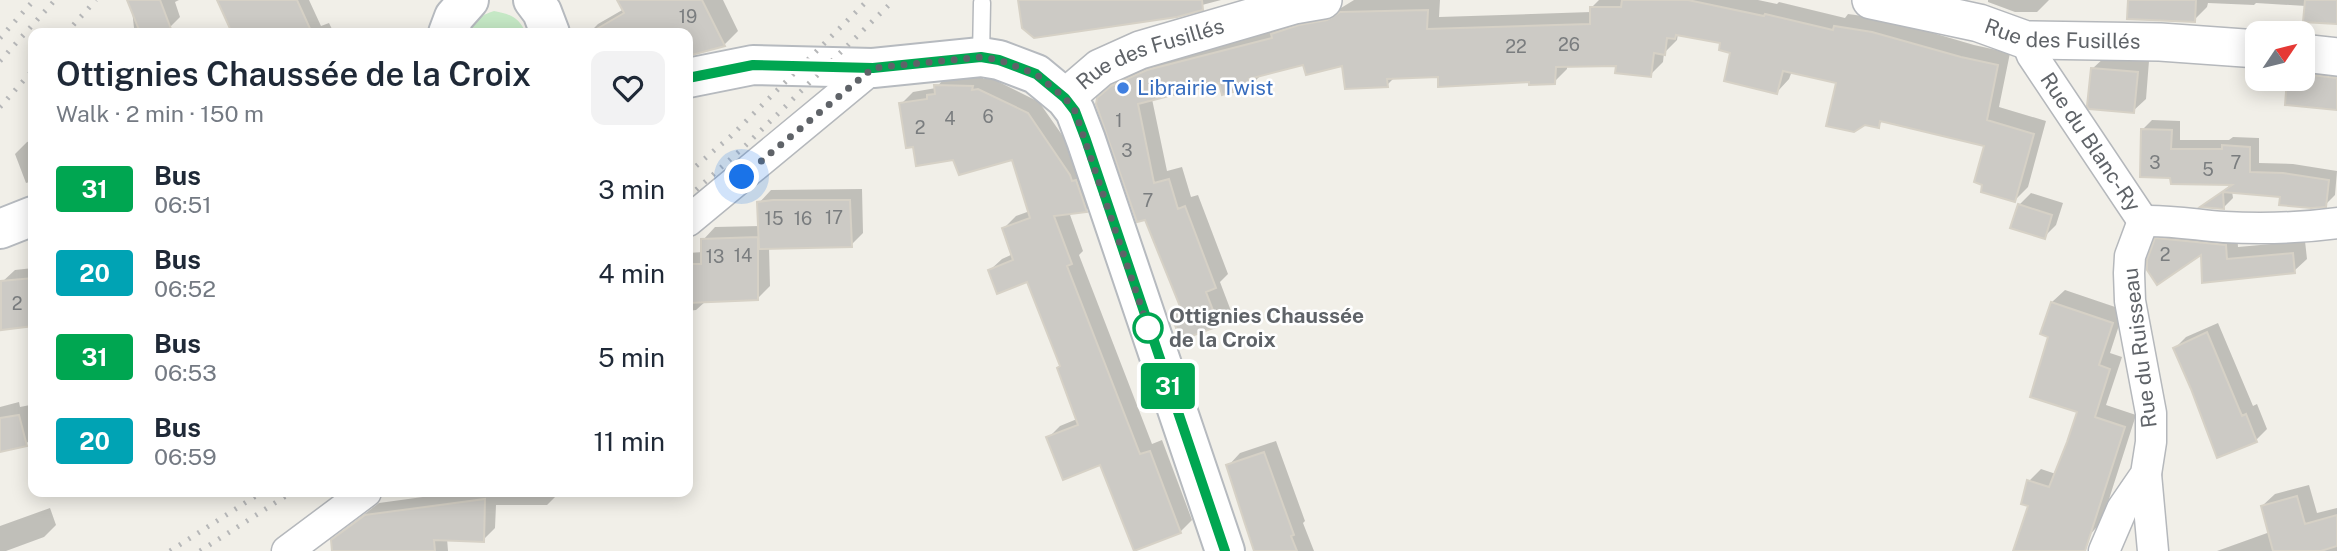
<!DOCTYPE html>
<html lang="en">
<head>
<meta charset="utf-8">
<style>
  body { margin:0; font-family:"Public Sans",sans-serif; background:#f2f2f3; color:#1f2937; height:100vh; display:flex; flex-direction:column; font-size:26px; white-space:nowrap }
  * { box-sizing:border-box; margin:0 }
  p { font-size:23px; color:#747a83 }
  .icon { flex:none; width:38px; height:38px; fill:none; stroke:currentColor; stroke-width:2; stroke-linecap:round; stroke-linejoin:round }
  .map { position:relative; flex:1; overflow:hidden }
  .details { position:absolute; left:28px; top:28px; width:665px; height:469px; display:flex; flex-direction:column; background:#fff; border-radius:14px; box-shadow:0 4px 18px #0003 }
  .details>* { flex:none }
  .badge { padding:0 14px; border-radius:5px; font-size:24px; line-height:46px }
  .needle { width:46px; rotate:55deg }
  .tools { position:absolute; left:2245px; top:21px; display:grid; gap:14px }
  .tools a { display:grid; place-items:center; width:70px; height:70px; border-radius:14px; background:#fff; box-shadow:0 4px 18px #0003; font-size:35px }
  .you { position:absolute; width:35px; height:35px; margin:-18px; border:5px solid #fff; border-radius:50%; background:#1a73e8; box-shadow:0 0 0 10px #1a73e833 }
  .map>.badge { position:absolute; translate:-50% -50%; box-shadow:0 0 0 4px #fff }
  .round { display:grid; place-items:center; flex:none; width:74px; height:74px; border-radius:14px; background:#f2f2f3 }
  .headline { display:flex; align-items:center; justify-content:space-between; height:119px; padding:0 28px }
  h1 { font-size:33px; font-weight:600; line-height:52px }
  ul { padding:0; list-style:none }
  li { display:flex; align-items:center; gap:21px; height:84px; padding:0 28px }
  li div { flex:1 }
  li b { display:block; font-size:26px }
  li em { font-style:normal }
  li .badge { min-width:77px; font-weight:700; text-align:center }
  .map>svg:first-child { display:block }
  .green { fill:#c5e8c5 }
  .shadow { fill:#0003 }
  .building { fill:#cccac5; stroke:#d6d1c6; stroke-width:2 }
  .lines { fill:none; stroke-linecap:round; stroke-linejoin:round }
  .service-casing { stroke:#b5b8bc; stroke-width:19 }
  .minor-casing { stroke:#b5b8bc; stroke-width:33 }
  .tertiary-casing { stroke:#b5b8bc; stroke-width:40 }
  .secondary-casing { stroke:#b6babf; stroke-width:42 }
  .service { stroke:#fff; stroke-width:16 }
  .minor { stroke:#fff; stroke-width:30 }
  .tertiary { stroke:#fff; stroke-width:37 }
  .secondary { stroke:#fff; stroke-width:38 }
  .rail { stroke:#b6b7b8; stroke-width:5; stroke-dasharray:2 9; stroke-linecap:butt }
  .line-casing { stroke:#fff; stroke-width:16 }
  .line { stroke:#00a651; stroke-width:10 }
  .walk { stroke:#5f6368; stroke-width:7; stroke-dasharray:0 12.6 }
  .shop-dot { fill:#3f7fe0; stroke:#fff; stroke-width:2.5 }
  .stop-dot { fill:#fff; stroke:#00a651; stroke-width:3.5 }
  .labels { text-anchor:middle; stroke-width:5; stroke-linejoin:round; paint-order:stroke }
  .number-label { font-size:18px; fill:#7a7d7f }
  .street-label { font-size:21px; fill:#5f6368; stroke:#fff }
  .shop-label { font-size:21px; fill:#366cbe; stroke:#fff; text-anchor:start }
  .stop-label { font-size:21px; font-weight:bold; fill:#5f6368; stroke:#fff; text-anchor:start }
</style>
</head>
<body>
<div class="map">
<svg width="2337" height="551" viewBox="0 0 2337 551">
  <rect width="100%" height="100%" fill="#f1efe8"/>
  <!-- green -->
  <path class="green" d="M494,11c17,3 25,7 32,22h-57c4,-13 13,-18 25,-22z"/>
  <!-- shadow -->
  <path class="shadow" d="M131,0h48l-4,2 5,15 -10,10 -36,1z
    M232,0h77l12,26 8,-3 5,10h-104l3,-1z
    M620,0h103l15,31 -14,14 -36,9v-21h-99l9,-9 26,-15z
    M1019,0h202l-34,9z
    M1354,0h86l-1,17 152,-5v-4l8,-8h159l19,4 2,-2 66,16 3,-4 37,5 89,26 36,8 -11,54 47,14 -18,66 -13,13 -29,-55 -103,-25 -5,6 -40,-44 -46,-11 -3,8 -12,13 -54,-50 -45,-8 -1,6 -13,13 -1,9 -13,13 -32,-10h-51v4l-13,13 -115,-7 -44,2 -8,8 -44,-21 -39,-1 -42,11 -12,12 -30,-5 -68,18 15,72 15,-4 9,30 7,-2 30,79 -8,8 11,29 -13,13 -36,14 -10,-25 9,-9 -82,-205 27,-26 160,-52 55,-13z
    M1988,0h61l-12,12h-22l-27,-10z
    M2148,0h189v23l-31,-17 -50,-3 -2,2 -46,-2 -1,4 -13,13z
    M2105,57l44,4 -3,38 -13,12 -41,-42z
    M2303,57l34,8v44l-50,-5 2,-25h14z
    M948,74l36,1 -1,4 8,-1 48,24 42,60 17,36 -12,12 -17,2 14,39 -4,4 73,189 10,-4 30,80 -12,12 -79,-69 -53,-25 12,-12 17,-7 -15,-54 -34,-85 -38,-10 12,-11 11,-5 -9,-26 12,-12 14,-5 -17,-53h-59l-39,-13 -14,-41 12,-12 23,-4z
    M2152,120l28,1v19h49l4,-3 26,1v25l34,1 44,7 -2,24 -10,10 -43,-9 -50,-5 1,7 -10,10 -19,-2 29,-23h-60l-30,-54z
    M33,140v41l-7,2 -11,-29 12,-12z
    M862,189l1,44 -12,12 -82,2 1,39 -12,12 -52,3 -10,9 -8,1v-58l15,-1v-12l12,-13 45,-1 -1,-23 12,-13z
    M2031,193l32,10 -7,22 -12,12 -25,-32z
    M2169,227l68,6 1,14 67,-6 2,18 -13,12 -90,10 -2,-30 -45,-12z
    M33,268v57l-30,3 -1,-46 13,-12z
    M2065,290l59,20 -14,43 12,4 -16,48 30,10 -34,106 -26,30h-61l15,-46 -1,-24 12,-12 15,5 23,-63 -28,-75 -9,-3 10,-31z
    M2218,323l35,83 4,-2 10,25 -11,11 -81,-92 11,-11z
    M19,402l1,5 10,-2 3,15v16l-7,8 -26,6v-43z
    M1276,441l29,80 -2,2 11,28h-58l-28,-85 12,-13z
    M2309,485l8,28 20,-5v43h-120l53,-19 -8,-26 13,-12z
    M459,492l100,1 -12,12h-51l-1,23 -12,12 -36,-2 1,13h-114l-1,-11 13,-12 33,-25z
    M50,508l6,17 -12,12 -38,14h-6v-25z"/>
  <!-- building -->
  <path class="building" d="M127,0h33l11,29 -32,1z
    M217,0h80l15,33h-80z
    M617,0h85l23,46 -37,10v-23h-98l34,-20z
    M1018,0h184l1,10 -26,7 -143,21 -12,-10z
    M1622,0h66l76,16 1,-2 68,16 1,-4 38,6 89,25 37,8 -11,55 47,14 -19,68 -34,-10 1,-7 -8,-3 10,-36 -104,-25 -1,7 -14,-3 -11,7 -28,-6 10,-43 -53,-12 -6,23 -53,-13 6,-28 -11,-3 1,-7 -44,-8 -1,4 -8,-1 -2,17 -11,-2 -3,24 -36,-4 1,-7 -60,1 -1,17 -26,1v-3l-91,5v-10l-51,2 1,8 -43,2 -3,-23 -36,9 -3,-10 -54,14 2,8 -29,8 -3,-12 -81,21 16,79 15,-4 9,30 7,-3 31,82 -10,4 13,34 -38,14 -11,-27 11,-4 -36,-89 -8,2 -41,-118 1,-6 14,-12 36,-16 125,-32 -1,-4 28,-9 28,-5 13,-8 88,-2 -1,19 129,-4 34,-1v-17h31z
    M2128,0h68l-1,22 -68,-3z
    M2305,0h32v24l-34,-2z
    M2091,68l47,4 -4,41 -45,-4 -2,-3z
    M2303,74l34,4v32l-52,-5 2,-26h16z
    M934,85l39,1 -1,4 6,-1 50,24 42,62 2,6 4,-1 11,32 -33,4 18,48 -5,2 73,188 10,-3 31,82 -47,18 -34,-86 -37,15 -17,-43 32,-12 -21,-57 3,-2 -33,-84 -30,12 -9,-24 25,-10 -11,-32 28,-10 -18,-58 -53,15 -6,-15 -37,6 -3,-19 -7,1 -7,-45 28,-4v-4l8,-1z
    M2141,129l31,1 -1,19h51v-4l28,2v25l33,1 46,7 -3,27 -15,1 -32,-3 1,-8 -57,-5 1,17 -24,-2 32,-22 -61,-1 -1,-6 -30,-1z
    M773,200h77l2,47 -93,2 -2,-47z
    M2018,204l34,11 -7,24 -35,-11z
    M758,237v63l-70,3v-39h13v-25z
    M2155,238l71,7 1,14 66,-6 2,20 -93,10 -1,-28 -44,30 -10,-15v-10z
    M33,278v48l-32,4v-49z
    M2051,302l62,21 -14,42 11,4 -15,48 30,10 -40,124h-72l15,-45 -7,-2 6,-24 22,7 18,-45 10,-30 -47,-15 18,-60 -8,-3z
    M2207,332l35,84 4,-2 11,28 -40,16 -26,-69 -18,-41z
    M19,415l8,31 -27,6v-34z
    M1264,452l30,83 -3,1 6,15h-43l-10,-30 -18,-56z
    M2297,496l8,28 32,-9v31l-16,5h-48l-12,-45z
    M485,499l-1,43 -50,-2 1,11h-103l-1,-11 34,-25z"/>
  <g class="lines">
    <defs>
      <path id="service" d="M981,57l1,-54"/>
      <g id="minor">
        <path id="s1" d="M2026,40l6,15 111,166"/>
        <path d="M688,221l185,-153"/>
        <path d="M2143,221c28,-1 54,4 81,6 37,2 76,1 113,-4"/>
        <path d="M2146,474l7,77"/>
        <path d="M287,551l79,-59"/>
        <path d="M2104,551l18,-42 24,-35 5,-32v-29l-21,-112 -1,-28 1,-17 13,-35"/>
      </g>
      <g id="tertiary">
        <path id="s2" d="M1871,0l108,23 47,17 134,2 98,7"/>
        <path d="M2303,53l34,4"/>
        <path id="s3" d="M1065,98l35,-30 40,-18 154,-45 29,-5"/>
      </g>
      <path id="secondary" d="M533,0l9,12 8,21
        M448,33l6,-16 15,-17
        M688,78l65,-13 120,3 108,-11 18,3 37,14 29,24 10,13 11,29 139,411
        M0,229l33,-13"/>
    </defs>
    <!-- service casing -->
    <use href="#service" class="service-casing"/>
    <!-- minor casing -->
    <use href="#minor" class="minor-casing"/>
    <!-- tertiary casing -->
    <use href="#tertiary" class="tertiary-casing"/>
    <!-- secondary casing -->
    <use href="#secondary" class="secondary-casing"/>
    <!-- service -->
    <use href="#service" class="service"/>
    <!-- minor -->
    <use href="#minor" class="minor"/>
    <!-- tertiary -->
    <use href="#tertiary" class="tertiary"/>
    <!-- secondary -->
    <use href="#secondary" class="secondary"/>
    <!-- rail -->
    <path class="rail" d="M66,33l30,-33
      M0,38l34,-38
      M0,61l55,-61
      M0,107l33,-37
      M688,173l43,-37 137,-136
      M688,197l56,-50 150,-147
      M170,551l92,-59
      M200,551l92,-59"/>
  </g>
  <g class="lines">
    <defs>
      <path id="line" d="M688,78l65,-13 120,3 108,-11 18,3 37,14 29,24 10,13 11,29 139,411"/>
    </defs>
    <!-- line casing -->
    <use href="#line" class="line-casing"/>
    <!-- line -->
    <use href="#line" class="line"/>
    <!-- walk -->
    <path class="walk" d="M742,177l131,-109 108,-11 18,3 37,14 29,24 10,13 74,219 -1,-2"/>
  </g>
  <!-- markers -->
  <circle class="shop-dot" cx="1123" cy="88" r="7"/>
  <circle class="stop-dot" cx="1148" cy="328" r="14"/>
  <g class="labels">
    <!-- number labels -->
    <g class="number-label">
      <text x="688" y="23">19</text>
      <text x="1569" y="51">26</text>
      <text x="1516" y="53">22</text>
      <text x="988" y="123">6</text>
      <text x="950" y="125">4</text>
      <text x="1119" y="127">1</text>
      <text x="920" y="134">2</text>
      <text x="1127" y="157">3</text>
      <text x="2155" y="169">3</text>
      <text x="2236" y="169">7</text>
      <text x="2208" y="176">5</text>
      <text x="1148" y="207">7</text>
      <text x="834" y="224">17</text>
      <text x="774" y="225">15</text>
      <text x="803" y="225">16</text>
      <text x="2165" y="261">2</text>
      <text x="743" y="262">14</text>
      <text x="715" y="263">13</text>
      <text x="17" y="310">2</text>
    </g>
    <!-- street labels -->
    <g class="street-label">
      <text dy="7" stroke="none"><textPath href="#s2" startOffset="196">Rue des Fusillés</textPath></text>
      <text dy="7" stroke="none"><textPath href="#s3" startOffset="98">Rue des Fusillés</textPath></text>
      <text dy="7" stroke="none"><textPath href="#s1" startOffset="121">Rue du Blanc-Ry</textPath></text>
      <text transform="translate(2140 348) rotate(-97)" y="7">Rue du Ruisseau</text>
    </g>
    <!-- shop labels -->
    <g class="shop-label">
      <text x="1137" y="95">Librairie Twist</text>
    </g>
    <!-- stop labels -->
    <g class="stop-label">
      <text x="1169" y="323">Ottignies Chaussée<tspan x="1169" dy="24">de la Croix</tspan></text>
    </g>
  </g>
</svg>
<div class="tools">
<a><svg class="needle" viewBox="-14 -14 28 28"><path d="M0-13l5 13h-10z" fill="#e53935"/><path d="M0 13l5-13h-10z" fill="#747a83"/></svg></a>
</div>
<div class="you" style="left:742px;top:177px"></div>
<b class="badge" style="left:1168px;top:386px;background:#00a651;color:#fff">31</b>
<section class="details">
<div class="headline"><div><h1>Ottignies Chaussée de la Croix</h1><p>Walk · 2 min · 150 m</p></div><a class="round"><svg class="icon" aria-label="heart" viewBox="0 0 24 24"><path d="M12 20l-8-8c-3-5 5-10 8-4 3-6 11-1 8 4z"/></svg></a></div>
<ul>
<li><span class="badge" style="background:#00a651;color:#fff">31</span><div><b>Bus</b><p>06:51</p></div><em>3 min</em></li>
<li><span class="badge" style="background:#00a3b4;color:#fff">20</span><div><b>Bus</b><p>06:52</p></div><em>4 min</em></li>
<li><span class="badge" style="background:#00a651;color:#fff">31</span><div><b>Bus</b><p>06:53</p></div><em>5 min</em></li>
<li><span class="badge" style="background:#00a3b4;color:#fff">20</span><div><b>Bus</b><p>06:59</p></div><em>11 min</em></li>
</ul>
</section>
</div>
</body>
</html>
